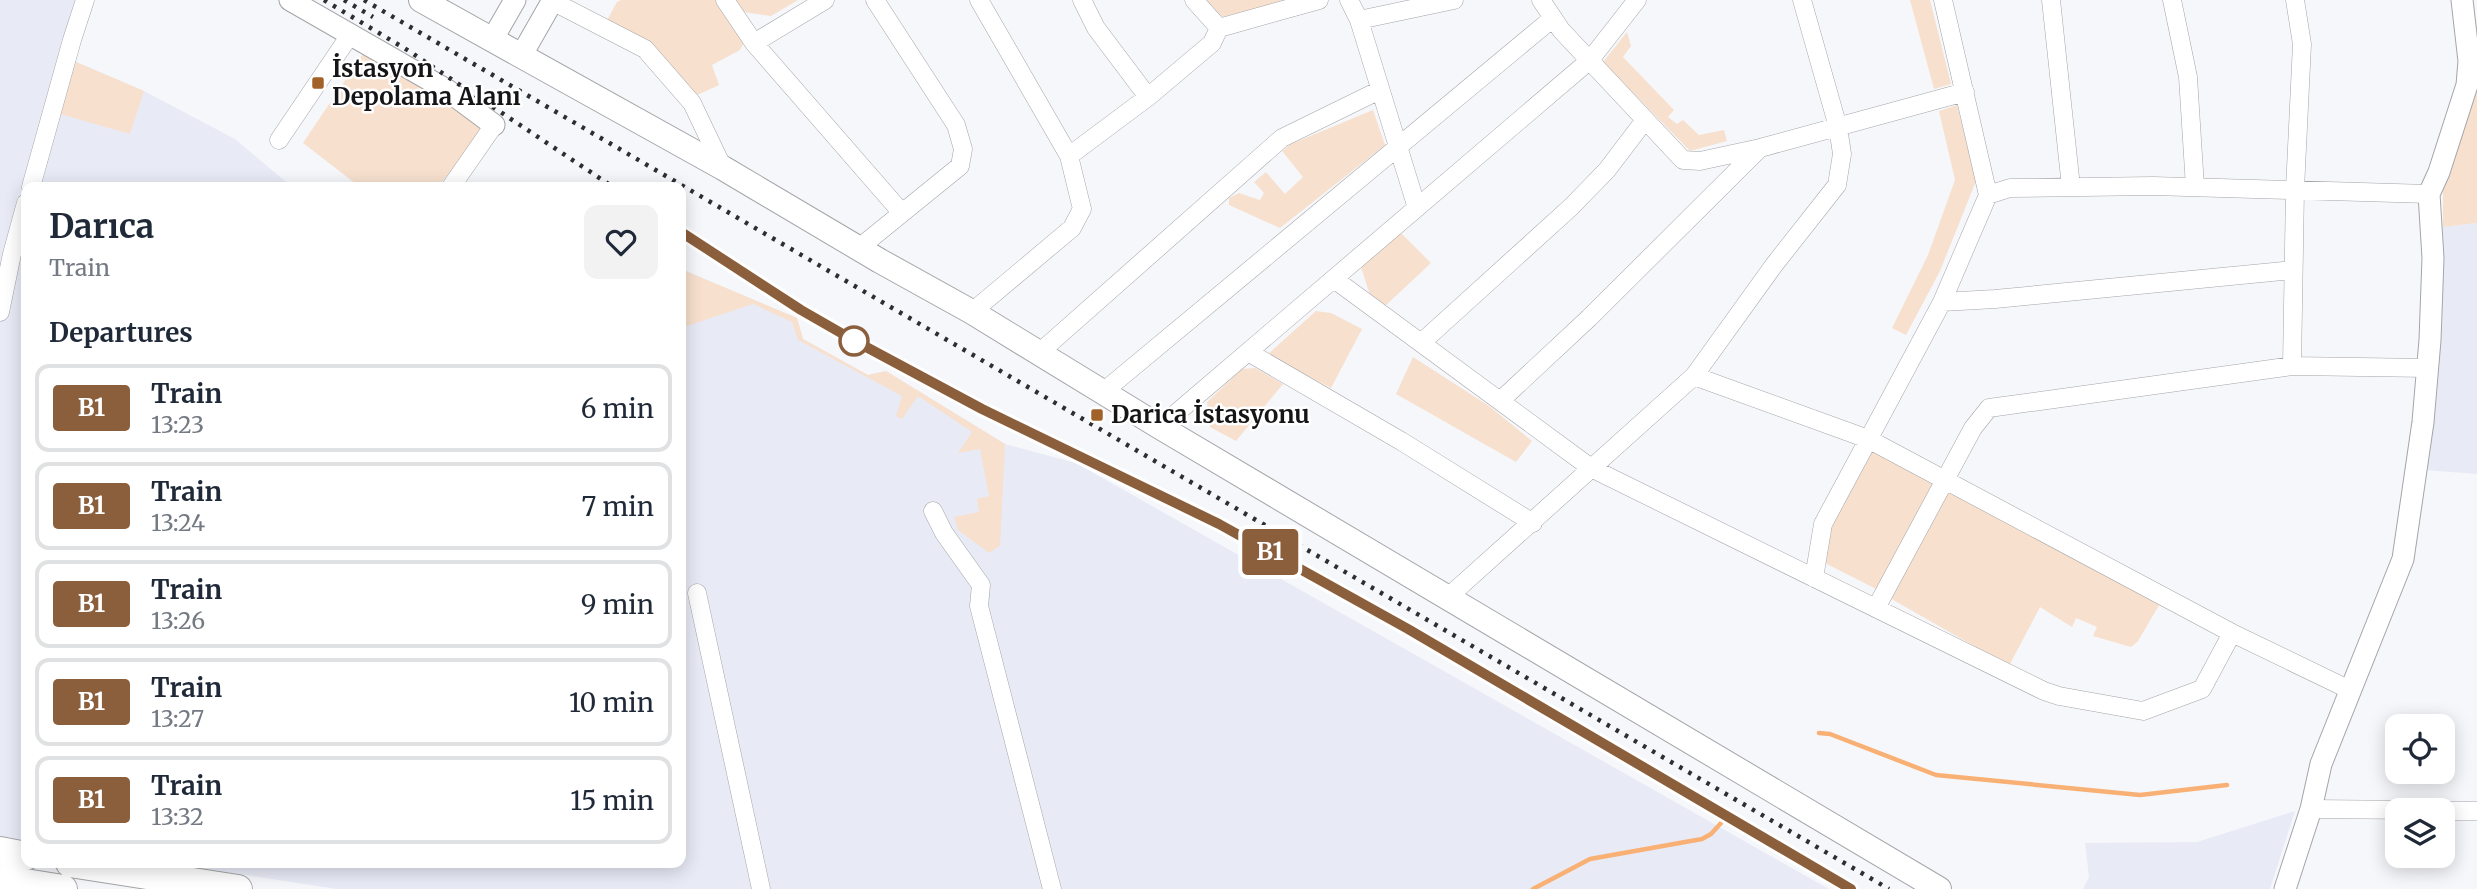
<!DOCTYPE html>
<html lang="en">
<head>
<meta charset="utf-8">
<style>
  body { margin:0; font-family:Merriweather,serif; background:#f2f2f3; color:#1f2937; height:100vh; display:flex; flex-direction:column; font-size:26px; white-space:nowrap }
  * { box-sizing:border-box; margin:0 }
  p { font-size:23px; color:#747a83 }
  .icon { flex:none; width:38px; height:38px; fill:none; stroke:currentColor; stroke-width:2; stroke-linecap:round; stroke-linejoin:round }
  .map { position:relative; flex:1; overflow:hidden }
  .panel { position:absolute; left:21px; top:182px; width:665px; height:686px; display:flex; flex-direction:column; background:#fff; border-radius:14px; box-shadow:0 4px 18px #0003 }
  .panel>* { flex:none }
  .badge { padding:0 14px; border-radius:5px; font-size:24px; line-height:46px }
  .fabs { position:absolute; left:2385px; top:714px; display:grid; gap:14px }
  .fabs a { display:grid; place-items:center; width:70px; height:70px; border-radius:14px; background:#fff; box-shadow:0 4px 18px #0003; font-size:35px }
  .map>.badge { position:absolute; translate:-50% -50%; box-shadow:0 0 0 4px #fff }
  h2 { padding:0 28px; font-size:26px; line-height:63px }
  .round { display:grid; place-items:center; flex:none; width:74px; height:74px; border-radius:14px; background:#f2f2f3 }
  .head { display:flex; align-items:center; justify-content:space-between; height:119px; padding:0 28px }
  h1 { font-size:33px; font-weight:700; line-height:52px }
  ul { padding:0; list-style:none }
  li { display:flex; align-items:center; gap:21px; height:88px; margin:0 14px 10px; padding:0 14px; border:4px solid #e0e1e3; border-radius:14px }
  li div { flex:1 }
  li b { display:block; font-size:26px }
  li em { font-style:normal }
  li .badge { min-width:77px; font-weight:700; text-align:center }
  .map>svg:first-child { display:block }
  .built { fill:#e8ebf6 }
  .green { fill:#f7e0ce }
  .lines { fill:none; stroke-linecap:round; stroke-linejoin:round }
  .stream { stroke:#f9b074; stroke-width:4.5 }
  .minor-casing { stroke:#a4a5a8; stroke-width:19 }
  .tertiary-casing { stroke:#a4a5a8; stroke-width:23 }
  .secondary-casing { stroke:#a4a5a8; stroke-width:26 }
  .primary-casing { stroke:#a4a5a8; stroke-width:30 }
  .trunk-casing { stroke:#a4a5a8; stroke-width:30 }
  .minor { stroke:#fff; stroke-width:18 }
  .tertiary { stroke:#fff; stroke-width:21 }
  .secondary { stroke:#fff; stroke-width:24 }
  .primary { stroke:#fff; stroke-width:28 }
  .trunk { stroke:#fff; stroke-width:28 }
  .rail { stroke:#2e2e30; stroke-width:4.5; stroke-dasharray:3.5 7; stroke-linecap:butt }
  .line-casing { stroke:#fff; stroke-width:16 }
  .line { stroke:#8b5e3c; stroke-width:10 }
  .poi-dot { fill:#a06229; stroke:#fff; stroke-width:2.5 }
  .stop-dot { fill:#fff; stroke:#8b5e3c; stroke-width:3.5 }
  .labels { text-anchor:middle; stroke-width:5; stroke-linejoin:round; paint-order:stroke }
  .poi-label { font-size:24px; font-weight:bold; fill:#151517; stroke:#fff; text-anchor:start }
</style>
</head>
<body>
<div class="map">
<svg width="2477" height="889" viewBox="0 0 2477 889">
  <rect width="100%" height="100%" fill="#f6f7fb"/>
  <!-- built -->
  <path class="built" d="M0,0h76l-18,54 86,37 91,48 57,48h-266v653l-26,-4z
    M2477,223v251l-53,-4 19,-243z
    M681,269l116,49 6,21 65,36 18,-4 119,73 71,19 753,426h-1493l-167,-26h512z
    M2295,811l-25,78h-187l6,-12 -4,-34 112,-1z"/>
  <!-- green -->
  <path class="green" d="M621,0h97l26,43 -4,7 -28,15 7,20 -26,12 -40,-53 -47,-22 11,-20z
    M734,0h64l-27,16 -28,-4z
    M1206,0h82l-66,17z
    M1910,0h20l21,84 -17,5z
    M1627,32l4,14 -8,11 51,53 -6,7 9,7 6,-4 16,15 25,-5 3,11 -37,10 -87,-89z
    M364,52l116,67 1,13 -43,55h-78l-57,-44z
    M76,62l68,29 -14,43 -70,-20z
    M2477,88v135l-34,4v-43z
    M1957,105l19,76 -36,90 -34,64 -14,-7 36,-73 27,-75 -16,-69z
    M1373,110l12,35 -105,83 -51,-23v-7l10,-5 21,7 4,-7 -10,-11 12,-10 19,22 18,-17 -21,-26 9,-7z
    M1400,232l31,31 -47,44 -13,-9 -10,-31z
    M681,269l116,49 6,21 65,36 18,-4 119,73 -5,102 -11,7 -31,-23 -4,-13 25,-5 -2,-13 12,-3 -9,-47 -22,4 14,-21 -54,-36 -16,23 -6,-3 6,-20 -104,-56 -6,-18 -39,-18 -72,24z
    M1316,311l15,2 31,16 -31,59 -64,-33z
    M1413,357l76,49 43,35 -16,21 -120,-68z
    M1255,368l28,16 -47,57 -26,-14 -3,-25 35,-33z
    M1871,449l63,36 -58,104 -53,-27 7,-31z
    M1946,488l215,114 -23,39 -7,6 -38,-11 4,-9 -21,-9 -4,9 -32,-20 -31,59 -121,-69z"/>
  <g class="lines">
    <!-- stream -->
    <path class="stream" d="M1819,733l11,1 106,41 204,20 87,-10
      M1533,889l57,-30 112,-20 9,-5 10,-11"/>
    <defs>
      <path id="minor" d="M725,0l29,43 148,170
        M1082,0l14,28 52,69
        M1194,0l25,28
        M1349,0l10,20 58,188
        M1541,0l20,30 122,130 17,1 60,-13 205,-56
        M2051,0l20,187
        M2172,0l16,77 7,110
        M552,1l93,48 47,54 31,65
        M1359,20l95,-20
        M754,43l71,-43
        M279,140l71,-105
        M1069,156l79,-59 64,-54 7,-15 100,-28
        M31,187l41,-147 13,-40
        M451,187l43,-62
        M1988,195l22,-7 143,-2 276,8
        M859,248l101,-82 3,-17 -7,-24 -81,-125
        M1334,279l257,189 453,223 15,5 84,15 59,-22 30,-56
        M1942,302l53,-3 298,-29
        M0,312l12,-58 14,-51
        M972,312l100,-84 10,-19 -13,-53 -90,-156
        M1421,343l150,-136 36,-37 38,-50
        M1248,352l153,89 132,82
        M1039,353l243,-215 98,-48
        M2292,366l3,-177 7,-145 -7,-44
        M1694,376l174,63 364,194 118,57
        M1103,392l450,-374
        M1500,401l89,-83 171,-170
        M1160,427l430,-367 47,-60
        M933,511l11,22 37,52 -2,21 73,283
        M1814,578l9,-54 119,-222 46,-107 -45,-195
        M697,593l64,296
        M1447,598l247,-222 80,-111 63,-80 5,-31 -4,-27 -36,-127
        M1876,608l97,-180 16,-20 303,-42 136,2
        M2311,809l107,1
        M2443,811h34"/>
      <path id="tertiary" d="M290,0l157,90 47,35
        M492,40l23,-40
        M521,56l32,-56
        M2285,889l26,-80 10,-45 82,-205 20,-137 7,-82 3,-82 -4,-64 10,-22 28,-87 2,-24 -7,-61"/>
      <path id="secondary" d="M421,0l302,168 157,93 92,51 188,115 779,462"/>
      <path id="primary" d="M0,851l26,5
        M70,863l168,26"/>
      <path id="trunk" d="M0,879l63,10"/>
    </defs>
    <!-- minor casing -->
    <use href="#minor" class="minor-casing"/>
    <!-- tertiary casing -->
    <use href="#tertiary" class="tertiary-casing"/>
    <!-- secondary casing -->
    <use href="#secondary" class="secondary-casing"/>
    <!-- primary casing -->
    <use href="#primary" class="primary-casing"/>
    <!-- trunk casing -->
    <use href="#trunk" class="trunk-casing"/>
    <!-- minor -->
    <use href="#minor" class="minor"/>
    <!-- tertiary -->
    <use href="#tertiary" class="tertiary"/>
    <!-- secondary -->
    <use href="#secondary" class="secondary"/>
    <!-- primary -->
    <use href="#primary" class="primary"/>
    <!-- trunk -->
    <use href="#trunk" class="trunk"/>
    <!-- rail -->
    <path class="rail" d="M324,0l85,51 204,136
      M344,0l29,17
      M364,0l1525,889
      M681,232l120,78 54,31 127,68 237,115 189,105 443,260"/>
  </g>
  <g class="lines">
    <defs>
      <path id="line" d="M681,232l120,78 54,31 127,68 237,115 189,105 443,260"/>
    </defs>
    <!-- line casing -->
    <use href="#line" class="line-casing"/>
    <!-- line -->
    <use href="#line" class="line"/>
  </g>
  <!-- markers -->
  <g class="poi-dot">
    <rect x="311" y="76" width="14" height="14" rx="3.5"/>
    <rect x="1090" y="408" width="14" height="14" rx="3.5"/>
  </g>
  <circle class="stop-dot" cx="854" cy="341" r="14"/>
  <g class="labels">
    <!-- poi labels -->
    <g class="poi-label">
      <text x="332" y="77">İstasyon<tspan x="332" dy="28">Depolama Alanı</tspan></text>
      <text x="1111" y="423">Darica İstasyonu</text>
    </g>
  </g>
</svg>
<div class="fabs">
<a><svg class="icon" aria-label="locate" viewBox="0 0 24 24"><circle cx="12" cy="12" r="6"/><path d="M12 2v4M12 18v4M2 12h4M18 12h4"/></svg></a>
<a><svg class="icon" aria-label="layers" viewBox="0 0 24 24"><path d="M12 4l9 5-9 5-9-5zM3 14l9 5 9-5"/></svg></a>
</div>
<b class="badge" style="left:1270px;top:552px;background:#8b5e3c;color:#fff">B1</b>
<section class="panel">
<div class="head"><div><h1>Darıca</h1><p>Train</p></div><a class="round"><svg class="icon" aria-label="heart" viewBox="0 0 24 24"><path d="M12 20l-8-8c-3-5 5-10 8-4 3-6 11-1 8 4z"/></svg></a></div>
<h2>Departures</h2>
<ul>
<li><span class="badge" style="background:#8b5e3c;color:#fff">B1</span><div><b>Train</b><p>13:23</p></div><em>6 min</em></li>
<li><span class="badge" style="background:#8b5e3c;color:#fff">B1</span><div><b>Train</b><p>13:24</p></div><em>7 min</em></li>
<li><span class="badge" style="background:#8b5e3c;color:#fff">B1</span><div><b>Train</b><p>13:26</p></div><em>9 min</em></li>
<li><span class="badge" style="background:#8b5e3c;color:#fff">B1</span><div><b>Train</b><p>13:27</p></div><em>10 min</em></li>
<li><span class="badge" style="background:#8b5e3c;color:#fff">B1</span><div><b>Train</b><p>13:32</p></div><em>15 min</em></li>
</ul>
</section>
</div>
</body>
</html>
